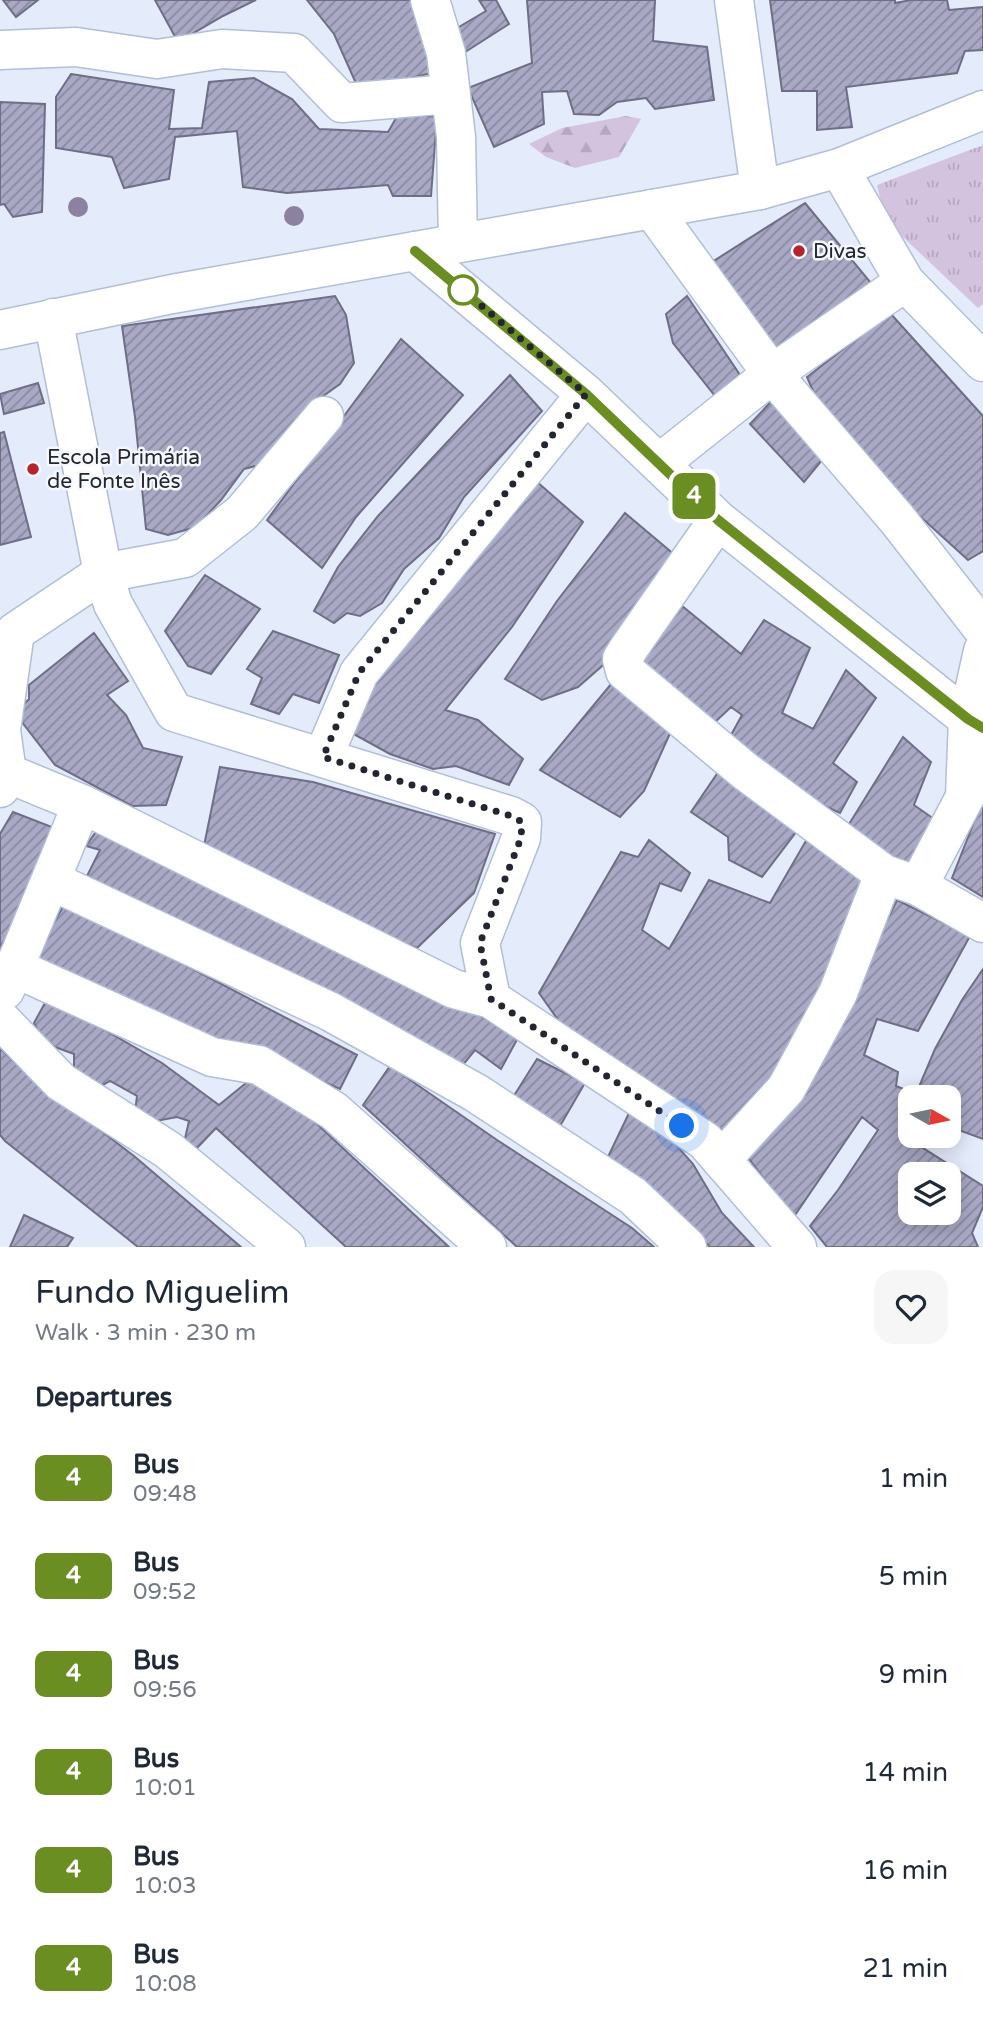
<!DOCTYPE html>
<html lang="en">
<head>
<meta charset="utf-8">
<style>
  body { margin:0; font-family:"Varela Round",sans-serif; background:#f6f6f7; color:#1f2937; height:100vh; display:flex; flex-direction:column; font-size:26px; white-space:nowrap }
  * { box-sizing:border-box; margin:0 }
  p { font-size:23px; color:#747a83 }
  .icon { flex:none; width:38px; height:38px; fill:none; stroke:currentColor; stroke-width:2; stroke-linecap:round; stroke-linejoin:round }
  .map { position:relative; height:1247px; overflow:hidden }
  .side { display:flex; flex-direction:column; background:#fff; flex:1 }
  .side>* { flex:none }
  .badge { padding:0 14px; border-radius:10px; font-size:24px; line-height:46px }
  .needle { width:46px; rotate:99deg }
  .buttons { position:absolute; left:898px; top:1085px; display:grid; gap:14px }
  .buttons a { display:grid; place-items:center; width:63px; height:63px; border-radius:14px; background:#fff; box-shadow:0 4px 18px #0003; font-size:35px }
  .you { position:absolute; width:35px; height:35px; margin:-18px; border:5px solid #fff; border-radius:50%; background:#1a73e8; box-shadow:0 0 0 10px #1a73e833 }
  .map>.badge { position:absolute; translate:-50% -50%; box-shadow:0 0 0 4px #fff }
  h2 { padding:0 35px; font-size:26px; line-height:63px }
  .round { display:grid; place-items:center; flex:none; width:74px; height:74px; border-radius:21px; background:#f6f6f7 }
  .summary { display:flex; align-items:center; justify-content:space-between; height:119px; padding:0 35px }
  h1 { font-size:33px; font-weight:600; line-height:52px }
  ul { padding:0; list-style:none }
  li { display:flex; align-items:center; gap:21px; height:98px; padding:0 35px }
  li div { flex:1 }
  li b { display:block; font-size:26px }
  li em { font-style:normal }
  li .badge { min-width:77px; font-weight:700; text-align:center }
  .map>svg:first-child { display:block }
  .forest { fill:url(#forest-firs) }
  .park { fill:url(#park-tufts) }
  .building { fill:url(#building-hatch); stroke:#6f6e86; stroke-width:2; fill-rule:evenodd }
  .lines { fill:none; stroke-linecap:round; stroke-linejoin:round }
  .street-casing { stroke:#b2bed7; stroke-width:41 }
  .secondary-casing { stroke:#b2bed7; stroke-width:41 }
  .street { stroke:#fff; stroke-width:38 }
  .secondary { stroke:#fff; stroke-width:38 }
  .tree { fill:#8c819e }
  .line-casing { stroke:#fff; stroke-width:16 }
  .line { stroke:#6b8e23; stroke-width:10 }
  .walk { stroke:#222630; stroke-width:7; stroke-dasharray:0 12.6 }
  .poi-dot { fill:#b5242c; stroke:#f6f8fe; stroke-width:2.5 }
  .stop-dot { fill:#fff; stroke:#6b8e23; stroke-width:3.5 }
  .labels { text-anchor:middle; stroke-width:5; stroke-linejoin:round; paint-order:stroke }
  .poi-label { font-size:21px; fill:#222630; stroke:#f6f8fe; text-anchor:start }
</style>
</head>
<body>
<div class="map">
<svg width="983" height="1247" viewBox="0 0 983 1247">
  <defs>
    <pattern id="forest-firs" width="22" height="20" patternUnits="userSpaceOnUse" patternTransform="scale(1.75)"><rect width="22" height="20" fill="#d4c3df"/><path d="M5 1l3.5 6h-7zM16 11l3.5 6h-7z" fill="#b6a7c0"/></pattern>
    <pattern id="park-tufts" width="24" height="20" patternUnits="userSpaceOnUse" patternTransform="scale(1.75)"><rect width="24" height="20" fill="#d4c3df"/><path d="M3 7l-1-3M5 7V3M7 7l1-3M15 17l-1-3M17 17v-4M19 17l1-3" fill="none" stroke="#b6a7c0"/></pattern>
    <pattern id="building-hatch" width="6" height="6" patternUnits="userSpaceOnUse" patternTransform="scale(1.75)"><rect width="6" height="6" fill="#a9a8c5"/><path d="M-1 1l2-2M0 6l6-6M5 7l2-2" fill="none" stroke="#8989a0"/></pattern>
  </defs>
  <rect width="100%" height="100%" fill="#e4ebfb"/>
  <!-- forest -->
  <path class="forest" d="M626,116l15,3 -22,38 -44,11 -29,-11 -17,-13 33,-16z"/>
  <!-- park -->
  <path class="park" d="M983,145v159l-5,4 -93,-88 -8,-35z"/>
  <!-- building -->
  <path class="building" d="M3,0h35l-22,17z
    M155,0h101l-33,16 -45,26z
    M307,0h106l19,73 -73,17 -25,-56z
    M479,0h17l13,24 -47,30 -8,-24 32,-19z
    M527,0h128l-2,41 54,6 7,53 -59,9 -9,-11 -29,4 -18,13 -25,-1 -7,-23 -25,1 2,32 -50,23 -26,-59 64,-25z
    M770,0h125v3l16,-3h36l2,10 34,-3v43l-18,1 -8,22 -111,14 6,40 -35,3v-39h-35z
    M71,74l103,16 -5,39 33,-1 7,-46 45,-4 38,21 27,30 69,3 11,-19 38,4 -6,79h-38l-5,-11 -101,8 -44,-6 -6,-56 -62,6 -6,42 -45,9 -12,-31 -56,-9v-51z
    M0,102l45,2 -3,108 -29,5 -9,-13 -4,1z
    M805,203l75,91 -101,67 -67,-99z
    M335,296l11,19 8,48 -14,21 -35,25 -30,52 -31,8 -23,31 -25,27 -28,8 -22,-6 -11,-112 -13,-91z
    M687,296l57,85 -29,15 -42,-53 -7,-29z
    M890,313l93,103v135l-15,9 -89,-81 -58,-69 -14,-33z
    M401,339l62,56 -107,122 -34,51 -55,-48z
    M510,375l32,36 -78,86 -25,41 -35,31 -22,34 -22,13 -13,-3 -13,10 -20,-12 24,-44 40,-51z
    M38,383l6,20 -40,11 -4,-20z
    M781,391l51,57 -28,34 -54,-58z
    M4,432l27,105 -31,8v-112z
    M536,481l47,41 -71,105 -67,83 33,10 45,39 -14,26 -53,-19 -23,3 -43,-15 -40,-22 43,-84z
    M625,513l51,43 -50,89 -48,42 -36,13 -37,-21 52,-78z
    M205,575l55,34 -49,65 -23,-8 -23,-35z
    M676,601l65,53 23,-34 46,28 -28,65 31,16 33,-59 30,28 -43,65 24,19 -17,31 -35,-16 -80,-51 17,-31 -11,-8 -18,17 -79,-56z
    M273,631l66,24 -20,48 -26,-9 -14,20 -28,-10 11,-26 -15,-9z
    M94,633l34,48 -21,14 19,20 17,33 39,9 -16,48 -34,1 -77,-41 -40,-52 14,-14v-14z
    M612,683l60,46 -28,62 -24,26 -80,-47z
    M903,737l28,25 -17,43 20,14 -20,48 -41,-14 -27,-24z
    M220,767l93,15 182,52 -21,59 -57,55 -89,-34 -124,-68z
    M721,768l79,59 -38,50 -33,-17 -1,-23 -37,-25z
    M983,799v98l-31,-19z
    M13,812l44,17 -27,67 -30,52v-114z
    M102,823l417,213 -18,33 -26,-19 -17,21 -372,-193 14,-28 -14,-4z
    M807,839l62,32 -76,191 -65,71 -55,-30 -110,-76 -24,-34 82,-141 17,5 11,-17 41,33 -9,18 -21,-8 -18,47 27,19 40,-69 61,23z
    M897,900l73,36 -52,95 -41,-12 -13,36 34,17 -2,14 20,8 19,-45 27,-49 21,-31v170l-35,-13v-29h-38v39h4l-2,5 71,45v21l-11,26 6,14h-151l-17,-21 28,-36 40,-60 -16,-13 -69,101 -46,-62 96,-145zM910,1174h38v39h-38z
    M63,907l101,47 193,101 -17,34 -70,-31 -64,-21 -175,-76z
    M46,1001l43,20 73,42 57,42 32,-26 36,17 162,151h-103l-130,-119 -19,20 -13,-5 5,-22 -12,-4 -21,4 -21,-9 2,-16 -27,-15 -16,9 -20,-14v-22l-19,-7 -14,-10 -7,-14z
    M0,1048l28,27 106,81 107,91h-103l-133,-106 -5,-6z
    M537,1059l48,24 -25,43 -50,-24z
    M390,1066l107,74 135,88 22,19h-137l-154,-142z
    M630,1111l39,26 24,27 29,49 32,34h-44l-53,-54 -52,-30z
    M24,1215l49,23 -6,9h-57z"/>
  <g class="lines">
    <defs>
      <path id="street" d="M430,0l16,53 10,84 2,106
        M734,0l26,190
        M0,50l76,-3 81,12 65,-10 72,4 48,50 109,-9
        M839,168l66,114 78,80
        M652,209l120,165 125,145 86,110
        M415,251l171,143 132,126 250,199 15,9
        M53,318l50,255 10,31 61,108 337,104 11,6 -1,16 -41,105 11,56
        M660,463l112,-89 133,-92
        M718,520l-89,128 -7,11 3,12 120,100 139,103 34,12 65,37
        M323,757l36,-84 227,-279
        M7,773l75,31 372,185 37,10 214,142 92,106
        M0,788l7,-15 -6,-43 14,-98 88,-59 82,-15 57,-45 82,-97
        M52,881l279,131 145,81 157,103 54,51
        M918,886l47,-89 3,-78 15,-68
        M15,968l197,89 47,8 75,46 153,136
        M5,990l77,-186
        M0,1019l61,63 107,68 118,97
        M721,1160l65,-71 52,-96 46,-119"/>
      <path id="secondary" d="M0,330l172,-36 588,-104 79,-22 144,-58"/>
    </defs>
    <!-- street casing -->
    <use href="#street" class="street-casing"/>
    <!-- secondary casing -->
    <use href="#secondary" class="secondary-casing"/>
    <!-- street -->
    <use href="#street" class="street"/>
    <!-- secondary -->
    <use href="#secondary" class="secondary"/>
  </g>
  <!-- trees -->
  <g class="tree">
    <circle cx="78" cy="207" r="10"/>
    <circle cx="294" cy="216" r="10"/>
  </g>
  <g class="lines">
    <defs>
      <path id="line" d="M415,251l171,143 132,126 250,199 15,9"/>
    </defs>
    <!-- line casing -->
    <use href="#line" class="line-casing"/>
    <!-- line -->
    <use href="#line" class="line"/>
    <!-- walk -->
    <path class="walk" d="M463,290l-5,-4 128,108 -227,279 -36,84 188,59 11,6 -1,16 -41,105 11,56 191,127"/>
  </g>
  <!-- markers -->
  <g class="poi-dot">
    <circle cx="799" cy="251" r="7"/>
    <circle cx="33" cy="469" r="7"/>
  </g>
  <circle class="stop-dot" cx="463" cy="290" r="14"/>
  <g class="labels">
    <!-- poi labels -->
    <g class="poi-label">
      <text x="813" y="258">Divas</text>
      <text x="47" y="464">Escola Primária<tspan x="47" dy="24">de Fonte Inês</tspan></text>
    </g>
  </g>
</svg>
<div class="buttons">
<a><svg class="needle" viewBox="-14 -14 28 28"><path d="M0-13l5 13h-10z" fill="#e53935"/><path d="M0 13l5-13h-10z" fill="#747a83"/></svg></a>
<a><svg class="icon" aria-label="layers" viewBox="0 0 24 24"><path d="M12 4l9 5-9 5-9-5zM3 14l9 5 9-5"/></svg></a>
</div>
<div class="you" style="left:682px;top:1126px"></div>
<b class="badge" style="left:694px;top:496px;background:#6b8e23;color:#fff">4</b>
</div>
<section class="side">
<div class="summary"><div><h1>Fundo Miguelim</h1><p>Walk · 3 min · 230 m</p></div><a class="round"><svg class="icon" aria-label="heart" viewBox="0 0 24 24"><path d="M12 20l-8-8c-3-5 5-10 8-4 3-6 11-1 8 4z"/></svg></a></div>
<h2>Departures</h2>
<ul>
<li><span class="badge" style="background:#6b8e23;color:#fff">4</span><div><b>Bus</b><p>09:48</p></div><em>1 min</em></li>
<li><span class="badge" style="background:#6b8e23;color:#fff">4</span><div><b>Bus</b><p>09:52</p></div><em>5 min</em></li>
<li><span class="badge" style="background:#6b8e23;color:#fff">4</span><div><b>Bus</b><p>09:56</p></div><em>9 min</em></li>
<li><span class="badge" style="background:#6b8e23;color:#fff">4</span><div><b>Bus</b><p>10:01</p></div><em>14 min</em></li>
<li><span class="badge" style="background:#6b8e23;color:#fff">4</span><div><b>Bus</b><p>10:03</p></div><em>16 min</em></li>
<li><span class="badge" style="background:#6b8e23;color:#fff">4</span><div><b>Bus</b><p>10:08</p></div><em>21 min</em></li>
</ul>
</section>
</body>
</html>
